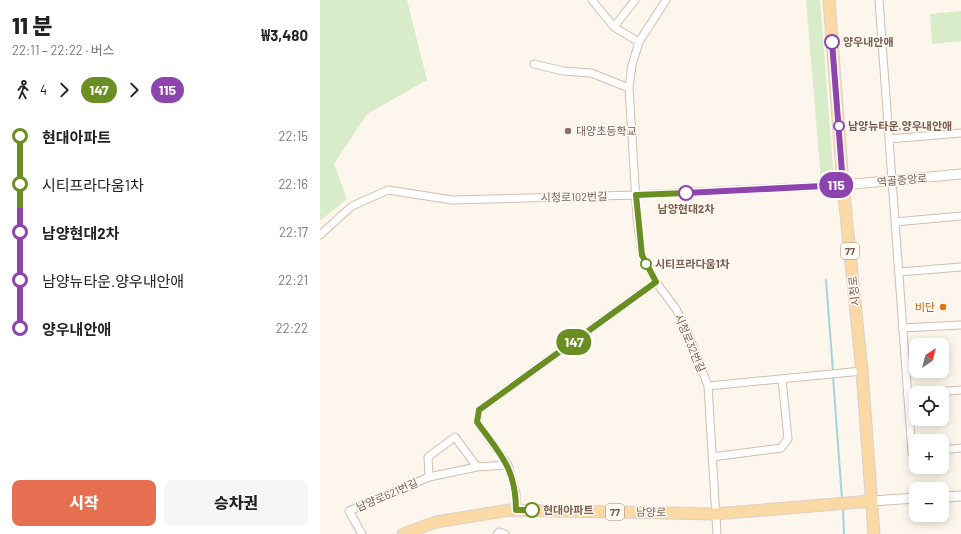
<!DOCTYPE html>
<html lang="ko">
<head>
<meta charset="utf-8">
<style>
  body { margin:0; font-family:Barlow,"Noto Sans KR",sans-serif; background:#f6f6f6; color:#222; height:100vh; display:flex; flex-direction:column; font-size:15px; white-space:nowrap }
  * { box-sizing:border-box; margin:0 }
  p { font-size:13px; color:#767676 }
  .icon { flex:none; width:22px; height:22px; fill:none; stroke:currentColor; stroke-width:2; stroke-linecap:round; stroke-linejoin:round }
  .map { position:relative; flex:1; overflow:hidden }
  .panel { display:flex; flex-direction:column; background:#fff; width:320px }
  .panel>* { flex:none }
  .badge { padding:0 8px; border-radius:13px; font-size:14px; line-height:26px }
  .needle { width:26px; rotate:35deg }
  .fabs { position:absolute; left:589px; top:338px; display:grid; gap:8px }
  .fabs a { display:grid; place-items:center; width:40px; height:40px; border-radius:8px; background:#fff; box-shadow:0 2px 10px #0003; font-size:20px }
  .map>.badge { position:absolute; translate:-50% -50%; box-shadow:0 0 0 2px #fff }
  .legs { display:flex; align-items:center; gap:6px; height:44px; padding:0 12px; font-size:13px }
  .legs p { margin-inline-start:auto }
  .overview { display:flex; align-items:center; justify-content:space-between; height:68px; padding:0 12px }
  h1 { font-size:22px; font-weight:800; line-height:30px }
  .button { display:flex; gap:8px; margin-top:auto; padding:8px 12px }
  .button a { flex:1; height:46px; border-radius:8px; background:#e76f51; color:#fff; font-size:16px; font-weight:800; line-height:46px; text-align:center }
  .button a+a { background:#f6f6f6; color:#222 }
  ul { padding:0 12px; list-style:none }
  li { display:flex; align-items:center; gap:14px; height:48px; font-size:15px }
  li i { display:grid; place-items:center; width:6px; height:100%; margin:0 5px; background:currentColor }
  li i::after { content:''; width:10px; height:10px; margin:-5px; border:3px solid; border-radius:50%; background:#fff }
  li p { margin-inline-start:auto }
  li:first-child i { background:linear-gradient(#0000 50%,currentColor 0) }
  li:last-child i { background:linear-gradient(currentColor 50%,#0000 0) }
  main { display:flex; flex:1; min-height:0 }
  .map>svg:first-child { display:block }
  .green { fill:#d8ecc9 }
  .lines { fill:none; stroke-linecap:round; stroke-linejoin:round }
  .stream { stroke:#a5d3da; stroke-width:2 }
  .street-casing { stroke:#d1beb0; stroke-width:9 }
  .secondary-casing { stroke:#d6c0b0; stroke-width:11 }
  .primary-casing { stroke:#dad1cd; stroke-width:13 }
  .street { stroke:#fff; stroke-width:7 }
  .secondary { stroke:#fff; stroke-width:9 }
  .primary { stroke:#fbd9a5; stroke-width:11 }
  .line-1-casing { stroke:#fff; stroke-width:9 }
  .line-2-casing { stroke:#fff; stroke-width:9 }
  .line-1 { stroke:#6b8e23; stroke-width:6 }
  .line-2 { stroke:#8e44ad; stroke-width:6 }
  .stop-2-dot { fill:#fff; stroke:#8e44ad; stroke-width:2 }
  .education-dot { fill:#8d6e63; stroke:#fffaf3; stroke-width:1.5 }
  .stop-1-dot { fill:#fff; stroke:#6b8e23; stroke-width:2 }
  .food-dot { fill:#e8710a; stroke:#fffaf3; stroke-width:1.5 }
  .labels { text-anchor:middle; stroke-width:3; stroke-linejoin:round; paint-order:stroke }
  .shield { fill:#fffaf3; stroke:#a28b7f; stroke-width:1 }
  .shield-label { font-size:10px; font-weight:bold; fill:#7a5c4d }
  .stop-label { font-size:11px; font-weight:bold; fill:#7a5c4d; stroke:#fffaf3; text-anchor:start }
  .education-label { font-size:11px; fill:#785e54; stroke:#fffaf3; text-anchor:start }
  .street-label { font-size:11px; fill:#7a5c4d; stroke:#fffaf3 }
  .food-label { font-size:11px; fill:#c56008; stroke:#fffaf3; text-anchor:end }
</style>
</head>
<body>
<main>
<section class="panel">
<div class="overview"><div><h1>11 분</h1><p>22:11 – 22:22 · 버스</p></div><b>₩3,480</b></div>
<div class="legs"><svg class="icon" aria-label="walk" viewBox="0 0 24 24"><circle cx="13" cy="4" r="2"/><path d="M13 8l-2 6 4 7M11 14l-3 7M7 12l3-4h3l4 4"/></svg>4<svg class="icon" aria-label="forward" viewBox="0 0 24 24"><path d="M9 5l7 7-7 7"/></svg><b class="badge" style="background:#6b8e23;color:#fff">147</b><svg class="icon" aria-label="forward" viewBox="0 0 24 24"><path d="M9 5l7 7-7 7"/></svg><b class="badge" style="background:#8e44ad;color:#fff">115</b></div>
<ul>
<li><i style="color:#6b8e23"></i><b>현대아파트</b><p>22:15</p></li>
<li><i style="color:#6b8e23"></i><span>시티프라다움1차</span><p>22:16</p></li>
<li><i style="color:#8e44ad"></i><b>남양현대2차</b><p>22:17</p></li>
<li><i style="color:#8e44ad"></i><span>남양뉴타운.양우내안애</span><p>22:21</p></li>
<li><i style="color:#8e44ad"></i><b>양우내안애</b><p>22:22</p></li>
</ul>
<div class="button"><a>시작</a><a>승차권</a></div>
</section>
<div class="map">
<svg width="641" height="534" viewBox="0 0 641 534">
  <rect width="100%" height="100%" fill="#fdf6ec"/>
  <!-- green -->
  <path class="green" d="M0,0h87l20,80 -60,34 -33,50 13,35 -27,22z
    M486,0h14l14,180 -13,1z
    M641,11v30l-29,3 -2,-30z"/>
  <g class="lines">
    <!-- stream -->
    <path class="stream" d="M506,280l7,91
      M513,376l9,123
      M523,507l1,27"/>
    <defs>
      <path id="street" d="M272,0l22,27 25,15
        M346,0l-27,42 -7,23 -3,23 8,130 5,37 14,27 20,27 11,22 21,55 9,148
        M559,0l10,139 72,-6
        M294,27l21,-27
        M214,64l29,7 28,2 38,15
        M569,139l23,314 4,-1
        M575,222l66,-6
        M0,235l32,-29 36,-16 64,10 184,-5 207,-10
        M579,272l62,-5
        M582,328l59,-3
        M388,386l154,-15
        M604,393l37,-3
        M587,394h9
        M622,450l19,-2
        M392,457l69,-9 7,-9 -6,-60
        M188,465l8,28v17
        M109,477l48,-10
        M42,534l-13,-23 80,-34 -1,-20 27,-20 22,30 31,-2 -31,-43 2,-12 177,-128
        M177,534l2,-2 6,2"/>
      <path id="secondary" d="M523,185l118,-11
        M622,497l19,-1
        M552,501l44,-3"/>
      <path id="primary" d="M509,0l14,185 19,186 12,163
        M83,534l33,-12 74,-12 205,4 157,-13"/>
    </defs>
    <!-- street casing -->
    <use href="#street" class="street-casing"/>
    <!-- secondary casing -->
    <use href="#secondary" class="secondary-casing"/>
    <!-- primary casing -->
    <use href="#primary" class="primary-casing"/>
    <!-- street -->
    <use href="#street" class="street"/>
    <!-- secondary -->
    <use href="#secondary" class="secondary"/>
    <!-- primary -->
    <use href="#primary" class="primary"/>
  </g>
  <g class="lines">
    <defs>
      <path id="line-1" d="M212,510h-16c0,-42 -16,-56 -39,-88l2,-12 177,-128 -14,-27 -6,-60 50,-2"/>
      <path id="line-2" d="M366,193l157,-8 -11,-143"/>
    </defs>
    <!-- line-1 casing -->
    <use href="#line-1" class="line-1-casing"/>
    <!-- line-2 casing -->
    <use href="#line-2" class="line-2-casing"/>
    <!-- line-1 -->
    <use href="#line-1" class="line-1"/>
    <!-- line-2 -->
    <use href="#line-2" class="line-2"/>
  </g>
  <!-- markers -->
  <g class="stop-2-dot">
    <circle cx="512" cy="42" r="7"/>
    <circle cx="519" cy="126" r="5"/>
    <circle cx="366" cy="193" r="7"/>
  </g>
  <circle class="education-dot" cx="248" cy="131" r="4"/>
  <g class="stop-1-dot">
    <circle cx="326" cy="264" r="5"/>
    <circle cx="212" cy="510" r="7"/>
  </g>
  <circle class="food-dot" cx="623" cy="307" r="4"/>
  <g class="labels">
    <!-- shield labels -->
    <g class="shield">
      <rect x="521" y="243" width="18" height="16" rx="3"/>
      <rect x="286" y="504" width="18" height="16" rx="3"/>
    </g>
    <g class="shield-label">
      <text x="530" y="255">77</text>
      <text x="295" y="516">77</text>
    </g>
    <!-- stop labels -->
    <g class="stop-label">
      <text x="523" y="46">양우내안애</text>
      <text x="528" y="130">남양뉴타운.양우내안애</text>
      <text x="366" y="213" text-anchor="middle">남양현대2차</text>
      <text x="335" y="268">시티프라다움1차</text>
      <text x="223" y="514">현대아파트</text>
    </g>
    <!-- education labels -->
    <g class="education-label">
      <text x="256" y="135">대양초등학교</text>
    </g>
    <!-- street labels -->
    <g class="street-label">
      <text transform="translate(582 180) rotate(-5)" y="4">역골중앙로</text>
      <text transform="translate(254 197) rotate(-1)" y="4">시청로102번길</text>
      <text transform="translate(534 291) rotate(-96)" y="4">시청로</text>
      <text transform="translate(370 343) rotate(67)" y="4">시청로32번길</text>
      <text transform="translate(67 495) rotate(-23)" y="4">남양로621번길</text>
      <text transform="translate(331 512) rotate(1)" y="4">남양로</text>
    </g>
    <!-- food labels -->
    <g class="food-label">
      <text x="615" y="311">비단</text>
    </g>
  </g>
</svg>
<div class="fabs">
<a><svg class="needle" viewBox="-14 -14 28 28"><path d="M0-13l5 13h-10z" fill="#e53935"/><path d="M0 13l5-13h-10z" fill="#767676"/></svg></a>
<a><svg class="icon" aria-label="locate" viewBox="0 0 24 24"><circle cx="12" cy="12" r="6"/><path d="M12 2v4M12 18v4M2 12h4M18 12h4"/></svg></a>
<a>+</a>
<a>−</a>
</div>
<b class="badge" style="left:254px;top:342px;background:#6b8e23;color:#fff">147</b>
<b class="badge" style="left:516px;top:185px;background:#8e44ad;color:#fff">115</b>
</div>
</main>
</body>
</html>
